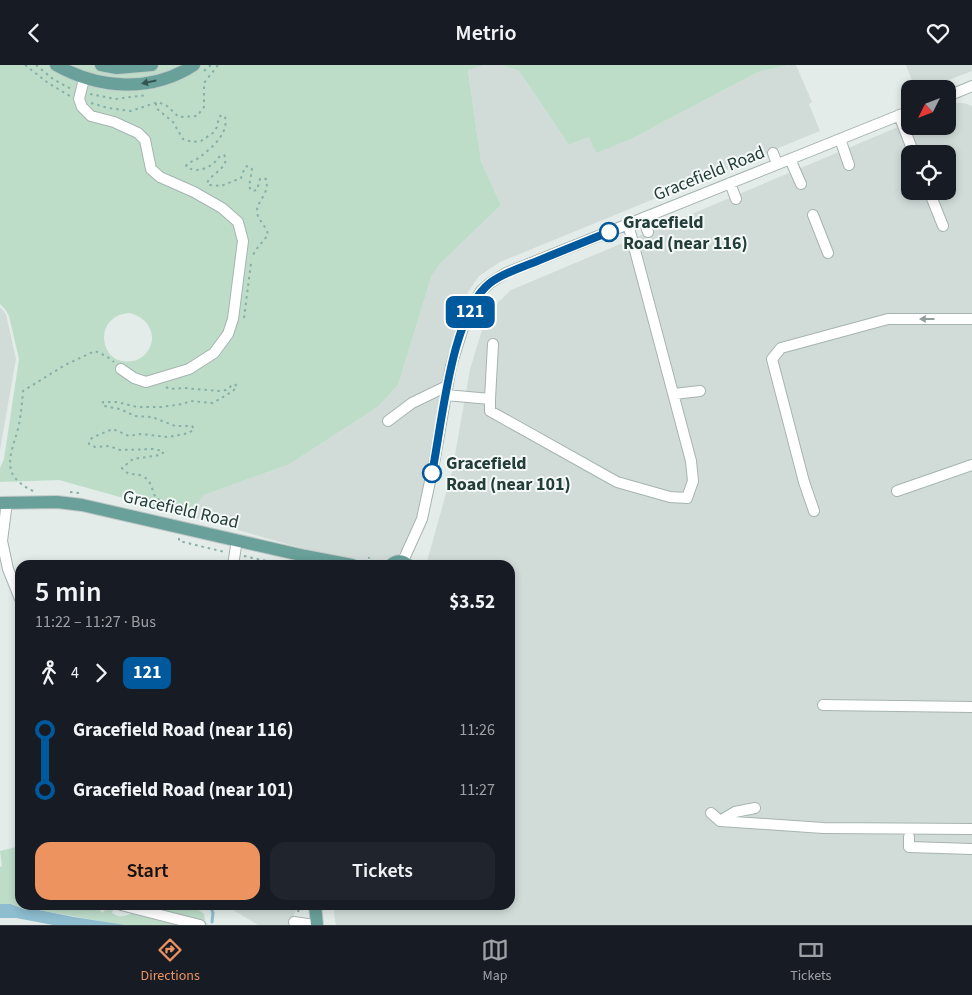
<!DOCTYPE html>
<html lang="en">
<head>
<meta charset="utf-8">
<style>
  body { margin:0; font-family:"Source Sans 3",sans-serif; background:#20242c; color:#f1f3f6; height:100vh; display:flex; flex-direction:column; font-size:19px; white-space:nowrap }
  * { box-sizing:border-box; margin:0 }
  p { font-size:16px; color:#9ea1a6 }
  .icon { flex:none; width:28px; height:28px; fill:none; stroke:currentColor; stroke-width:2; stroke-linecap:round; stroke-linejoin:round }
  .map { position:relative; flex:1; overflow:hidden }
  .panel { position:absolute; left:15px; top:495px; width:500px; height:350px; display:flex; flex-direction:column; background:#171b24; border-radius:15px; box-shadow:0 2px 8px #0003 }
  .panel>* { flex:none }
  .badge { padding:0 10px; border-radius:8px; font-size:18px; line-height:32px }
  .needle { width:32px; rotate:228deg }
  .tools { position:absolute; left:901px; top:15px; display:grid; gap:10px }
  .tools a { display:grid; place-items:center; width:55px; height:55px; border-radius:10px; background:#171b24; box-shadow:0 2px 8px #0003; font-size:25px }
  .map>.badge { position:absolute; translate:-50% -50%; box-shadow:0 0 0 2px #fff }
  .legs { display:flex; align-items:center; gap:8px; height:55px; padding:0 20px; font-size:16px }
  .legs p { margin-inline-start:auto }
  .overview { display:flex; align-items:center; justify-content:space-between; height:85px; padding:0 20px }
  h1 { font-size:28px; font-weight:600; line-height:38px }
  .action { display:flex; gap:10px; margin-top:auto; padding:10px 20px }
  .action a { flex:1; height:58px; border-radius:15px; background:#ed9360; color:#111; font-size:20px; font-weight:600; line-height:58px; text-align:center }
  .action a+a { background:#20242c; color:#f1f3f6 }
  ul { padding:0 20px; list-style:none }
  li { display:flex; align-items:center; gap:18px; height:60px; font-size:19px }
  li i { display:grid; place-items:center; width:8px; height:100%; margin:0 6px; background:currentColor }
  li i::after { content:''; width:12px; height:12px; margin:-6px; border:4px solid; border-radius:50%; background:#171b24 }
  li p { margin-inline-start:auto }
  li:first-child i { background:linear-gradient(#0000 50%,currentColor 0) }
  li:last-child i { background:linear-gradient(currentColor 50%,#0000 0) }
  header { display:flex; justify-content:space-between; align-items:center; height:65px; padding:0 20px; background:#171b24; font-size:22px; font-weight:600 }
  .dock { display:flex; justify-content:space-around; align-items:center; height:70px; border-top:1px solid #363941; background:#171b24; font-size:14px; color:#9ea1a6 }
  .dock a { display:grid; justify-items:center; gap:2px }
  .dock .current { color:#ed9360 }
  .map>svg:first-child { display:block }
  .built { fill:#d1dcd9; fill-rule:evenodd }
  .green { fill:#bdddc9; fill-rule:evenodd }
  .water { fill:#8dbdcf }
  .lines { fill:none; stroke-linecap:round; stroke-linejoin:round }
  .stream { stroke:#8dbdcf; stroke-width:3 }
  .minor-casing { stroke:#a6b4b1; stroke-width:12 }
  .major-casing { stroke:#c1c9c8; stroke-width:14 }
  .path { stroke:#85afa7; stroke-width:2; stroke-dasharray:2.5 4; stroke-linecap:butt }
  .minor { stroke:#fff; stroke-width:10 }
  .major { stroke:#69a099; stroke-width:12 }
  .oneway { fill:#345651 }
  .oneway2 { fill:#919e9c }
  .line-1-casing { stroke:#fff; stroke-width:11 }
  .line-1 { stroke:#00599c; stroke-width:8 }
  .stop-1-dot { fill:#fff; stroke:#00599c; stroke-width:2.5 }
  .labels { text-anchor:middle; stroke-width:4; stroke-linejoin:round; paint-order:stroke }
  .street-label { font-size:18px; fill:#233d39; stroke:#f4f9f7 }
  .stop-label { font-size:18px; font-weight:bold; fill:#233d39; stroke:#f4f9f7; text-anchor:start }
</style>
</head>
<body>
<header><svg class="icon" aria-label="back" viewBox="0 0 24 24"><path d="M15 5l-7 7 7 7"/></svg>Metrio<svg class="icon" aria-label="heart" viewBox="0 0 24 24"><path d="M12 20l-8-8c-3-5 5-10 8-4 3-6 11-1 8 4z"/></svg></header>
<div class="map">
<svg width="972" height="860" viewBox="0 0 972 860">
  <rect width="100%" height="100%" fill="#e3ece9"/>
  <!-- built -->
  <path class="built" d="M485,0h17l17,6 50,74 20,-8 44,1 125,-66 31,-7h7l16,37 -3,2 11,27 -320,131 -21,14 -11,16 -10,41 -37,179 -18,40 -24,11 -18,2 -173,-49 16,-21 86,-31 89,-58 19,-21 34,-110 8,-11 61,-59 -20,-44 -13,-92z
    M906,0h66v6l-46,18h-11z
    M957,38h7l8,3v819h-636l-2,-11 2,-9h174v-340h-84l26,-93 18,-103 16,-52 6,-9 19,-18 399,-168v4h38v-19zM910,89h38v37h-38z
    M0,242l6,7 10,45 -16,91z
    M225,840h73l-8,20h-32z"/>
  <!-- green -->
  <path class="green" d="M0,0h485l-17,5 13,91 20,44 -61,59 -8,11 -34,110 -19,21 -89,58 -86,31 -16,21 -129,-36 -59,2v-14l4,-9 15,-100 -10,-43 -4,-7 -5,-5zM129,248c16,3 28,18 21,34 -3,7 -10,13 -18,14 -33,6 -40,-45 -3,-48z
    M502,0h287l-31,7 -125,66 -37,15 -7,-16 -20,8 -50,-74z
    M20,781v59h79v4l3,4 7,-6h5l-2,6c11,7 12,1 22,1 19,0 39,7 58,11h-71l-87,-16 -8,1 -14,-6h-12v-37l2,-1 -2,-15z
    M153,840h39l12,9 1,7 3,4 -56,-16z"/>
  <!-- water -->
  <path class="water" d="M0,839h11l15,6 8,-1 40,8 51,8h-72l-37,-7h-16z"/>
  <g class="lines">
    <!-- stream -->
    <path class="stream" d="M206,840l5,3 2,5 -1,9"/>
    <defs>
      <path id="minor" d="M84,14l-5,20 3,8 9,9 23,6 24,11 7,7 6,29 9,8 34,15 28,16 16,14 5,19 -10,78 -5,15 -14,19 -25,16 -43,13 -12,-4 -13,-9
        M948,31l24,-10
        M899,50l15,39
        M840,74l9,26
        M773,88l4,11
        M790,94l11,25
        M730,118l6,16
        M929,126l14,35
        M813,150l15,38
        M643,153l5,14
        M674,329l26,-3
        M446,330l44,4v12l127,71 53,15 17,1 6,-17 -2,-20 -63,-237
        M490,334l3,-55
        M388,356l24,-18 35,-17
        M897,426l75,-26
        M7,437l-5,39 6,28 12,30
        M814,446l-10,-29 -32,-123 9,-11 107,-29h84
        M403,496l19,-42 13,-61 16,-92 12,-38 10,-23 8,-14 9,-8 16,-10 404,-162
        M233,500l4,-25
        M823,640l149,2
        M711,748l9,8 103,7 149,1
        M720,756l15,-9 20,-4
        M909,772v10l63,2
        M121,840l79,20
        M294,857l20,3"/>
      <path id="major" d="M56,0c43,24 95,28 138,0
        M101,0l16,3 35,-3
        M0,438l57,-1 25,3 223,51 47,9
        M391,500c5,-5 11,-5 17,0
        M315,840l2,20"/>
    </defs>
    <!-- minor casing -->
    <use href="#minor" class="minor-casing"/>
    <!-- major casing -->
    <use href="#major" class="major-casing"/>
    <!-- path -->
    <path class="path" d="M25,0l23,18 22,13
      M36,0l17,14 18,10
      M204,6l7,-6
      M90,29l25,5 32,-4
      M91,38l17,5 23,3 27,-9 9,4 12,11 18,-1 7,-9v-24l14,-18
      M156,38v5l17,14 10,17 9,3 9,-1 12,-8 4,-6 2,-10 3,-2 3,2c4,16 -13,31 -25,40 -5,4 -10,4 -14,9 10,9 27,1 33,-9l5,-2 2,4c-2,12 -15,15 -19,24l2,2 12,1 20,-8 4,-11 3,-1 4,3 -3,18 3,4 5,-1 3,-11 3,-1 3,1c4,14 -8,21 -9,31 -1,9 10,16 11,25l-10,12 -7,11
      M244,253l7,-55
      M166,322l4,2 14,-1 34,3 8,-1 8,-6 3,2 -4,5 -20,12 -23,-2 -7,3 -22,3h-24l-20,-5h-14l-1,2 2,2 16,3 15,7 17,1 23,9h17l2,3 -5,4 -21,4 -28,-3 -11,2 -16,-7 -20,8 -4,4v3l6,3 14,-1 11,4 33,-1 10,2v2l-3,2 -27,4 -11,9c6,9 14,4 22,9 8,4 8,15 12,21l16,9v3l-5,3
      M33,426c-33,-16 -23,-34 -15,-62 3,-13 4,-25 5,-38l42,-26 30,-14 11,5 8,6
      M70,427l10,1
      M179,473v3l46,11
      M244,491l40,9
      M368,500l1,-8
      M298,847l2,-7"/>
    <!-- minor -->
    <use href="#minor" class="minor"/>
    <!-- major -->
    <use href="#major" class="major"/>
  </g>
  <!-- one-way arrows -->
  <defs><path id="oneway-solid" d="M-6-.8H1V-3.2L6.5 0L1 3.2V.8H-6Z" transform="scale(1.25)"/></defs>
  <use class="oneway" href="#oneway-solid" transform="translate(149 17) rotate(168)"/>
  <use class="oneway2" href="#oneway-solid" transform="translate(927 254) rotate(-180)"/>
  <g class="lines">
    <defs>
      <path id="line-1" d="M432,408c10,-48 19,-160 58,-190 13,-10 30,-15 45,-21 24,-10 49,-20 74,-30"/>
    </defs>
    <!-- line-1 casing -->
    <use href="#line-1" class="line-1-casing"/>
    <!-- line-1 -->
    <use href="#line-1" class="line-1"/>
  </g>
  <!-- markers -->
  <g class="stop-1-dot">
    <circle cx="609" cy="167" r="9"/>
    <circle cx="432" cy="408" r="9"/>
  </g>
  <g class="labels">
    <!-- street labels -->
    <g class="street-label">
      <text transform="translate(709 108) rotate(-22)" y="6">Gracefield Road</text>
      <text transform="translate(181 444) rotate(13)" y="6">Gracefield Road</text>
    </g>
    <!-- stop labels -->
    <g class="stop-label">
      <text x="623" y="163">Gracefield<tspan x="623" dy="21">Road (near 116)</tspan></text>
      <text x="446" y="404">Gracefield<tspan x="446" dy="21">Road (near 101)</tspan></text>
    </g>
  </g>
</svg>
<div class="tools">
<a><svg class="needle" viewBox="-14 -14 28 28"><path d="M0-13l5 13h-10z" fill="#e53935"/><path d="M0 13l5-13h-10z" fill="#9ea1a6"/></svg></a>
<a><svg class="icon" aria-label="locate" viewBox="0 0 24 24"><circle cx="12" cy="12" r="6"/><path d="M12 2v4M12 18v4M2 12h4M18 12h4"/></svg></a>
</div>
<b class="badge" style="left:470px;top:247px;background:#00599c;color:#fff">121</b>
<section class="panel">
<div class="overview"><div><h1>5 min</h1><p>11:22 – 11:27 · Bus</p></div><b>$3.52</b></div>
<div class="legs"><svg class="icon" aria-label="walk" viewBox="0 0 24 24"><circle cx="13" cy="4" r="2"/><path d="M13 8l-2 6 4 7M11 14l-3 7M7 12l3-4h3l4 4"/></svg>4<svg class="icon" aria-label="forward" viewBox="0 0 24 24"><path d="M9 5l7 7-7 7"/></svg><b class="badge" style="background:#00599c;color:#fff">121</b></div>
<ul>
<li><i style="color:#00599c"></i><b>Gracefield Road (near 116)</b><p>11:26</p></li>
<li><i style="color:#00599c"></i><b>Gracefield Road (near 101)</b><p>11:27</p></li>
</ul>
<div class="action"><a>Start</a><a>Tickets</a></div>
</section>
</div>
<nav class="dock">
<a class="current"><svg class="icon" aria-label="directions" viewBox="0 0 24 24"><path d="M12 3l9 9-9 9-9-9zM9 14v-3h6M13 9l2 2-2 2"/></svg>Directions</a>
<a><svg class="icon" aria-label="map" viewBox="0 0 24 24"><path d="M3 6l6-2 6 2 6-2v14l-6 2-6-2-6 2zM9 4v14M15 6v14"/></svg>Map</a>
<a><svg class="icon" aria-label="tickets" viewBox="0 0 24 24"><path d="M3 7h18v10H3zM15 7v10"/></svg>Tickets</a>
</nav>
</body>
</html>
